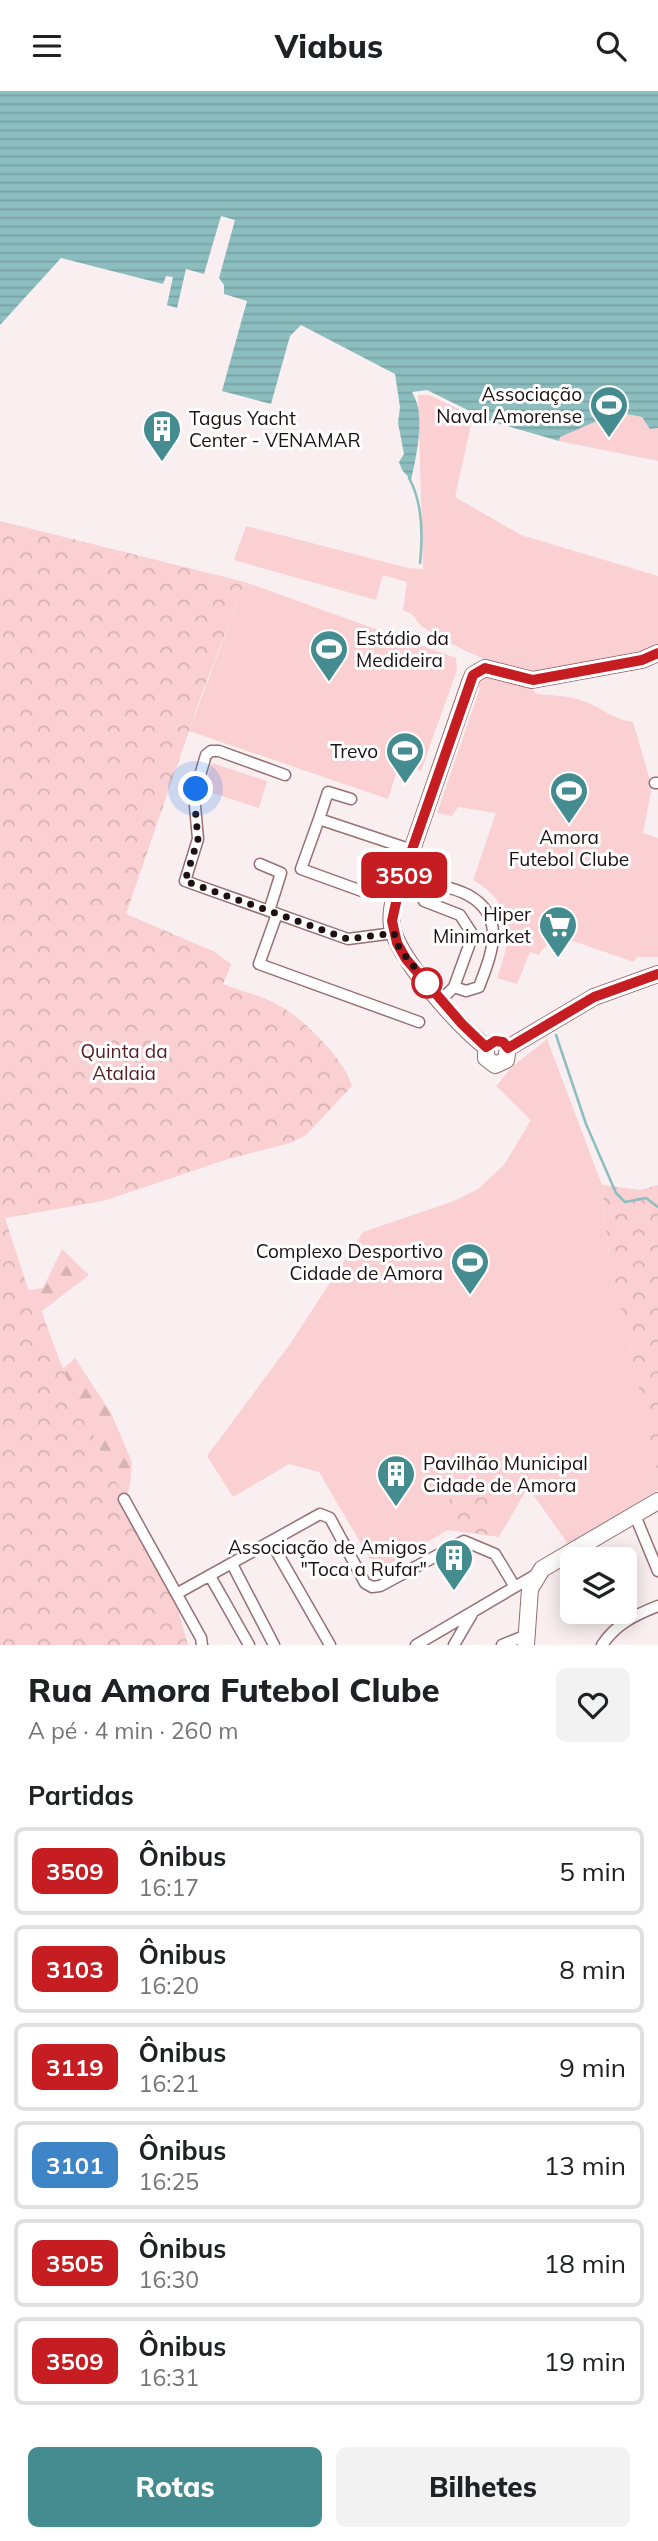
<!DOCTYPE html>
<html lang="pt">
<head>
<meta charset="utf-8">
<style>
  body { margin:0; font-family:Mulish,sans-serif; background:#f2f2f2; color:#202124; height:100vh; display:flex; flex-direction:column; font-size:26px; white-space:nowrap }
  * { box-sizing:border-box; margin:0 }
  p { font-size:23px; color:#757577 }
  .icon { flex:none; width:38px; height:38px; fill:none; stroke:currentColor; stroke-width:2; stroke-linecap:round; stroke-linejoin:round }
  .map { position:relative; height:1554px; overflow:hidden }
  .panel { display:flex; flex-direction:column; background:#fff; flex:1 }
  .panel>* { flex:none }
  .badge { padding:0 14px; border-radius:10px; font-size:24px; line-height:46px }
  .buttons { position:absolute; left:560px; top:1456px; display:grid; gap:14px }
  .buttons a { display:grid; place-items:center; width:77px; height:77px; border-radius:10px; background:#fff; box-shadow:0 4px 18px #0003; font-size:35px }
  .you { position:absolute; width:35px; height:35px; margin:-18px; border:5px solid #fff; border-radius:50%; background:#1a73e8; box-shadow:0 0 0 10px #1a73e833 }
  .map>.badge { position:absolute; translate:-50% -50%; box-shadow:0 0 0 4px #fff }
  h2 { padding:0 28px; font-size:26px; line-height:63px }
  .round { display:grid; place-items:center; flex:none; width:74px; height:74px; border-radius:10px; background:#f2f2f2 }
  .overview { display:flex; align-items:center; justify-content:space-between; height:119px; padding:0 28px }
  h1 { font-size:33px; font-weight:800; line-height:52px }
  .action { display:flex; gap:14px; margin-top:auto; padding:14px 28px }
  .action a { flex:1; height:80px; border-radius:10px; background:#448c90; color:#fff; font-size:28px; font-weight:800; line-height:80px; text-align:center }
  .action a+a { background:#f2f2f2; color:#202124 }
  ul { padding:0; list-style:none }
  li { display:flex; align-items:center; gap:21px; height:88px; margin:0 14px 10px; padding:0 14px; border:4px solid #e0e0e0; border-radius:10px }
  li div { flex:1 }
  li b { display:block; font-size:26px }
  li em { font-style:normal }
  li .badge { min-width:77px; font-weight:700; text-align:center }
  header { display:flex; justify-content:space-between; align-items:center; height:91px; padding:0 28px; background:#fff; font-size:32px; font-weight:800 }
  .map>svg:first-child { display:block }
  .grass { fill:#fad0d2 }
  .forest { fill:url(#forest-firs) }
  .park { fill:url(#park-crowns) }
  .water { fill:url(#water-rules) }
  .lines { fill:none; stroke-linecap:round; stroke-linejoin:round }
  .stream { stroke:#8cbdbf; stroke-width:2.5 }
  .street-casing { stroke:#977072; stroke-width:13 }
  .secondary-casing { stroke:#977072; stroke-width:18 }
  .street { stroke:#fff; stroke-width:10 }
  .secondary { stroke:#fff; stroke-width:16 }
  .line-casing { stroke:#fff; stroke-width:16 }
  .line { stroke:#c61d23; stroke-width:10 }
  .walk { stroke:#1f1011; stroke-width:7; stroke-dasharray:0 12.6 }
  .stop-dot { fill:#fff; stroke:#c61d23; stroke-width:3.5 }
  .labels { text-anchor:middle; stroke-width:6; stroke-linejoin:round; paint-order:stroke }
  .poi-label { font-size:19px; fill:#1f1011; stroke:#fff; text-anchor:end }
  .park-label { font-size:19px; fill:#561f26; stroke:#fff }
</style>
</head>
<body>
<header><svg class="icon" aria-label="menu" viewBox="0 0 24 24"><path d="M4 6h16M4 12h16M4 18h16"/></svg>Viabus<svg class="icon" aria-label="search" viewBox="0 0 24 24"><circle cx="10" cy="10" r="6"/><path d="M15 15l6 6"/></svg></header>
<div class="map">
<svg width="658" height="1554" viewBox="0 0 658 1554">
  <defs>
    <pattern id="forest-firs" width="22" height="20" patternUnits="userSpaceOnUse" patternTransform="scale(1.75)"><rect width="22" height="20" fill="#fad0d2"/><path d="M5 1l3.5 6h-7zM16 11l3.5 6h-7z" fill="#d6b2b3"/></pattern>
    <pattern id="park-crowns" width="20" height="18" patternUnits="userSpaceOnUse" patternTransform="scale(1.75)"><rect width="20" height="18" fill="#fad0d2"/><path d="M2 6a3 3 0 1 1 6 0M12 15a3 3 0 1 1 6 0" fill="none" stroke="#d6b2b3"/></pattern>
    <pattern id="water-rules" width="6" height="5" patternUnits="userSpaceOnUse" patternTransform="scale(1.75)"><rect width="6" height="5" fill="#8cbdbf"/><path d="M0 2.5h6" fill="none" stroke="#78a1a3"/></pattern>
  </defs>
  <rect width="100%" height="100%" fill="#f9eff0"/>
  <!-- grass -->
  <path class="grass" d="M418,304h11l44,21 -18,81 66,38 137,41v70l-10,6 -97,17c-4,1 -7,4 -10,4 -25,4 -98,-31 -118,-46 -11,-8 -3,-10 -20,-17l4,-28 -24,-7 -7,25 -142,-40 12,-34 162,42 15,1z
    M621,322l21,4 8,12 8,-1v33l-99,-20 1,-4 44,-19 1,-4z
    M245,491l211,76 1,12 -36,101 -22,-7 -11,35 -199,-68z
    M488,586l41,8 7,9c17,1 34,2 50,8 17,7 29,18 47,20l19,65 -9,46 15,5v119h-21l-3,5 -64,-22c-15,-1 -24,2 -31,15l-9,-3 -13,32 -20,-6c15,-41 20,-72 -24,-98l23,-67 -38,-6 -6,9 -15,-3 43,-125 -7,-3 5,-6z
    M212,672l55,18 -8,27 -56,-18z
    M547,948l55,146 7,71 49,220v14l-90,54 -36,-51 -7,-1 -26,45 -51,-7 -71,41 -58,-99 -30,-8 -56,33 -26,-41 83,-112 73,-112 91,-31 24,-12 26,-24 27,-45 -35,-34 16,-19z"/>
  <!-- forest -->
  <path class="forest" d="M0,1119l28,80 15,-2 19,-39 27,26 -72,55c15,46 24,95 56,132l13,-4 -31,-82 20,-18 36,55 21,49 -2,23 -21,71 10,43 8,11 38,-6 9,20 -50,10 8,11h-35l-33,-82 -3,-39 -50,-77 -11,-41z"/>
  <!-- park -->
  <path class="park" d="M0,430l245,61 -44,114 -75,218 87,37 18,13 -8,20c18,7 40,12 57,22 24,13 65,54 72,80l-46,49 -16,8 -62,16 -125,42 -98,17 29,89 6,-1c22,68 52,128 84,191l-5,3 58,107 11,38h-188z
    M602,1094l38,5 18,-5v291l-49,-220z
    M451,1402l44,6 -5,36 -44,-6z"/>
  <!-- water -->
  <path class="water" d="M0,0h658v337l-8,1 -8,-12 -21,-4 -16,1 -1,4 -44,19 -1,4 -69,-20 -63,-31 -15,2c2,4 5,10 6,15 4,23 -2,51 -7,73l-9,-10 -3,-8 5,-8 -6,-31 2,-16 -5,-33 -94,-49 -11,11 -19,68 -49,-13 25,-90 -23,-7v-9l-5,-7 16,-58 -14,-4 -17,58 -18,-5 -9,39 -10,-3 6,-28 -7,-1 -3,8 -102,-26 -61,67z"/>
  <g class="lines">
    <!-- stream -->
    <path class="stream" d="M409,387c14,25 14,57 11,85
      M556,944l30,89 30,69 9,9 21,-4 12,9"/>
    <defs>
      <path id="street" d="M285,684l-66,-24h-8l-5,4 -10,34 -1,17 3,33 -13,42 163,58 46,-6
        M655,692h3
        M319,728l9,-27 23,7
        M260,773l21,9 -12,38
        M400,793l23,8 -1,5 2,4 36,14 11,17v8l-17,47 -13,13
        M423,801l4,-8 4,-1c12,3 26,6 37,12 40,22 23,60 11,92l-13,4 -12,-4
        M370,803l-69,-25 18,-50 93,31
        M277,823l-18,50 160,58
        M124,1408l77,139 1,7
        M634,1422l24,58
        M271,1451l59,103
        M232,1473l42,81
        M210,1485l39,69
        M178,1502l142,-79 10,4 35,65 7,4 8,-1 84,-45 31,13 20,33
        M416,1554l121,-71
        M454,1554l18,-31
        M502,1554l27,-11
        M602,1554c14,-21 33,-30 56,-39"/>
      <path id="secondary" d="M486,956c-26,-20 -89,-89 -94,-121 -4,-26 14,-58 22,-82 19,-54 37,-108 56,-162l3,-7 12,-7 47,12 110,-20 16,-7
        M486,956v11l9,7 11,-5 2,-12
        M508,957l86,-51 64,-23
        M526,1554l4,-56 12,-20 116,-68"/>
    </defs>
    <!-- street casing -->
    <use href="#street" class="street-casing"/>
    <!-- secondary casing -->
    <use href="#secondary" class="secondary-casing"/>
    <!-- street -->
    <use href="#street" class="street"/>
    <!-- secondary -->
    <use href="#secondary" class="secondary"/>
  </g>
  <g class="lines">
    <defs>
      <path id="line" d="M658,562l-16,7 -109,20 -48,-12 -12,7 -73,209 -8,37 5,22 9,16 56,65 24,23 9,-6 8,1 5,6 86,-51 64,-23"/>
    </defs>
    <!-- line casing -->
    <use href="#line" class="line-casing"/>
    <!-- line -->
    <use href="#line" class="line"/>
    <!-- walk -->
    <path class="walk" d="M196,698l-1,17 3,33 -13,42 163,58 46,-6 5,15 28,35"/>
  </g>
  <!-- icons -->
  <defs>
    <symbol id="stadium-pin" viewBox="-11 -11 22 30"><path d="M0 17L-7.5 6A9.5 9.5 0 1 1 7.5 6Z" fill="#448c90" stroke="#fff"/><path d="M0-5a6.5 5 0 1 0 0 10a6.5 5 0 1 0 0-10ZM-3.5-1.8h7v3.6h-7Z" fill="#fff"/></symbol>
    <symbol id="building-pin" viewBox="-11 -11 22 30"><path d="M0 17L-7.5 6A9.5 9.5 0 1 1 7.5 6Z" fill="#448c90" stroke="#fff"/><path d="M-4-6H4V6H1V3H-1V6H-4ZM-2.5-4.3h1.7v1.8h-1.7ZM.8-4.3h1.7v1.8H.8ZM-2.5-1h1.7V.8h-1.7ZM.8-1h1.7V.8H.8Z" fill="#fff"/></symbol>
    <symbol id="supermarket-pin" viewBox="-11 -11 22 30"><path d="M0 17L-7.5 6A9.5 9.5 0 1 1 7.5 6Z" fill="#448c90" stroke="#fff"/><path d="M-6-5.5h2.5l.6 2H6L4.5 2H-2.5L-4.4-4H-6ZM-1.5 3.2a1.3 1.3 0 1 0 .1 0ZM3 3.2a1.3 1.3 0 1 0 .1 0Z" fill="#fff"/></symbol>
  </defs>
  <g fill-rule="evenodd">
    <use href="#stadium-pin" x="587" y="292" width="44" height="60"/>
    <use href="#building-pin" x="140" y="316" width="44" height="60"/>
    <use href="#stadium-pin" x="307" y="536" width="44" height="60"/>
    <use href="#stadium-pin" x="383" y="638" width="44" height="60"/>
    <use href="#stadium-pin" x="547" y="678" width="44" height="60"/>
    <use href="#supermarket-pin" x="536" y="812" width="44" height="60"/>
    <use href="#stadium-pin" x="448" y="1149" width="44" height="60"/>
    <use href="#building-pin" x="374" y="1361" width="44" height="60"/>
    <use href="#building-pin" x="432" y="1445" width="44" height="60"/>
  </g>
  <!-- markers -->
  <circle class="stop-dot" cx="427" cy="892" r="14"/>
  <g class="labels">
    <!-- poi labels -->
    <g class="poi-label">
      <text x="582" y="310">Associação<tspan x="582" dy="22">Naval Amorense</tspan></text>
      <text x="189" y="334" text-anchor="start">Tagus Yacht<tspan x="189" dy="22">Center - VENAMAR</tspan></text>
      <text x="356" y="554" text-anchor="start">Estádio da<tspan x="356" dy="22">Medideira</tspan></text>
      <text x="378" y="667">Trevo</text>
      <text x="569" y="753" text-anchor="middle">Amora<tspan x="569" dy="22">Futebol Clube</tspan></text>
      <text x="531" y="830">Hiper<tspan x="531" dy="22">Minimarket</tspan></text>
      <text x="443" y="1167">Complexo Desportivo<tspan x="443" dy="22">Cidade de Amora</tspan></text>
      <text x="423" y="1379" text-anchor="start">Pavilhão Municipal<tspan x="423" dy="22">Cidade de Amora</tspan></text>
      <text x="427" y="1463">Associação de Amigos<tspan x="427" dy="22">"Toca a Rufar"</tspan></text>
    </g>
    <!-- park labels -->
    <g class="park-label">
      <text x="124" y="967">Quinta da<tspan x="124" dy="22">Atalaia</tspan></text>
    </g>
  </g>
</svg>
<div class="buttons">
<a><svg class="icon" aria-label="layers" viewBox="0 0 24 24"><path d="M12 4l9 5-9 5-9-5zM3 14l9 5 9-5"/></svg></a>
</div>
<div class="you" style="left:196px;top:698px"></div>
<b class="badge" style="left:404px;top:784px;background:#c61d23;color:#fff">3509</b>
</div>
<section class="panel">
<div class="overview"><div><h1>Rua Amora Futebol Clube</h1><p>A pé · 4 min · 260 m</p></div><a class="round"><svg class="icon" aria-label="heart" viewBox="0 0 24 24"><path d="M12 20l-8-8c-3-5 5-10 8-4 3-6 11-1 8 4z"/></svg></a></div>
<h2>Partidas</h2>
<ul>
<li><span class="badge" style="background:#c61d23;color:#fff">3509</span><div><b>Ônibus</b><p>16:17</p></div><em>5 min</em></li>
<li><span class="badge" style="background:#c61d23;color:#fff">3103</span><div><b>Ônibus</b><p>16:20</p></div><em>8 min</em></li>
<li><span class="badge" style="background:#c61d23;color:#fff">3119</span><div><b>Ônibus</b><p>16:21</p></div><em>9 min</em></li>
<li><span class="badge" style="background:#3d85c6;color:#fff">3101</span><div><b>Ônibus</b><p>16:25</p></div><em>13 min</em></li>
<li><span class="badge" style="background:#c61d23;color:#fff">3505</span><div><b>Ônibus</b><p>16:30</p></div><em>18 min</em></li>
<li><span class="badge" style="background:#c61d23;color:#fff">3509</span><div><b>Ônibus</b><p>16:31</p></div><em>19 min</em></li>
</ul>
<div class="action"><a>Rotas</a><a>Bilhetes</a></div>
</section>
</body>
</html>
